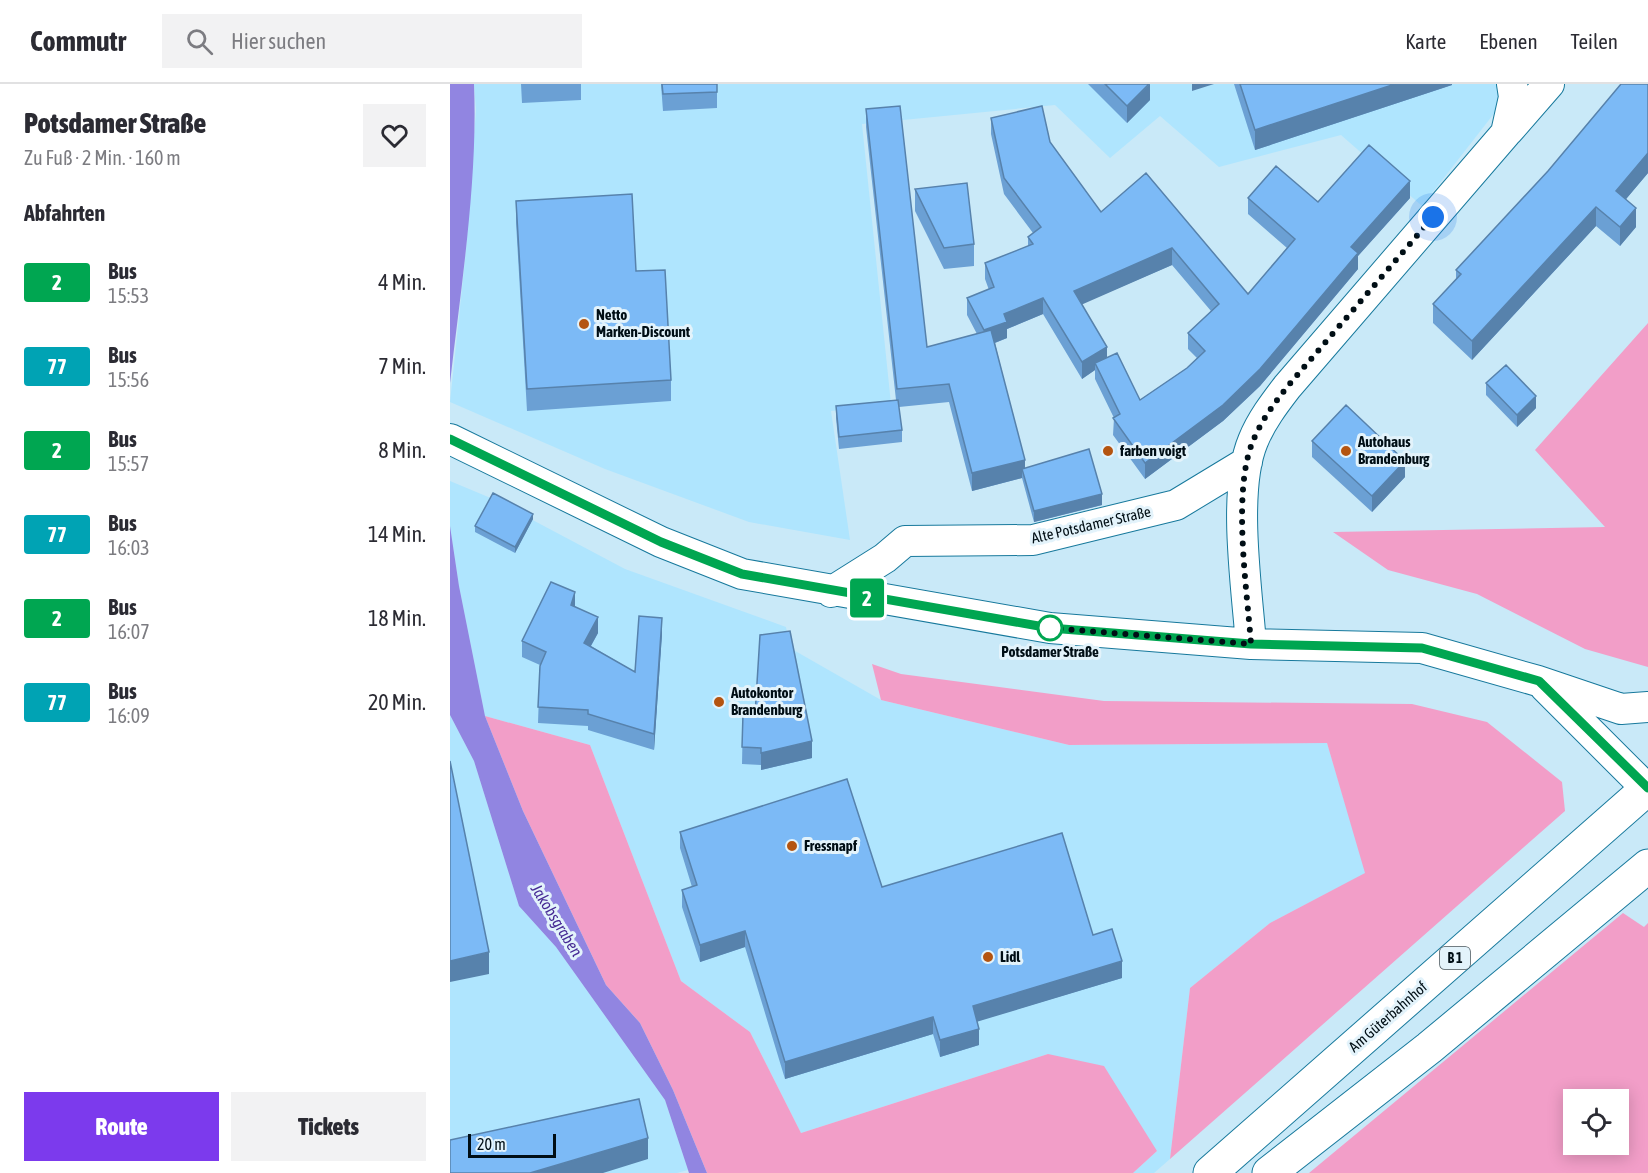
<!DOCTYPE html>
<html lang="de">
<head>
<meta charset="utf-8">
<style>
  body { margin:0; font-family:"Asap Condensed",sans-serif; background:#f2f2f3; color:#2b2b33; height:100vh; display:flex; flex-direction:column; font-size:22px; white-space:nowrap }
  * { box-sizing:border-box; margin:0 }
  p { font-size:20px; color:#7c7c81 }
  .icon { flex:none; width:33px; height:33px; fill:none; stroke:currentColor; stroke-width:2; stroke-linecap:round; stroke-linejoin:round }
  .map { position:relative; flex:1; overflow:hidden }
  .panel { display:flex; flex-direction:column; background:#fff; width:450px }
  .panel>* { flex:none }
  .badge { padding:0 12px; border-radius:4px; font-size:21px; line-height:39px }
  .fabs { position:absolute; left:1113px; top:1005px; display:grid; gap:12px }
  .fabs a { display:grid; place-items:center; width:66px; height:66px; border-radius:0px; background:#fff; box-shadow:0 3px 15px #0003; font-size:30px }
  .scale { position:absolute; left:18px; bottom:15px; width:88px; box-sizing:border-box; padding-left:6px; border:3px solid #000e15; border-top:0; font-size:16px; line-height:21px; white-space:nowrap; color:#000e15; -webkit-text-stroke:4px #e3f3fb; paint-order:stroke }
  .you { position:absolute; width:30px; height:30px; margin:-15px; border:4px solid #fff; border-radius:50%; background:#1a73e8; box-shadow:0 0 0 9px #1a73e833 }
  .map>.badge { position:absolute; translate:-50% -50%; box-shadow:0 0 0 3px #fff }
  h2 { padding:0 24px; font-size:22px; line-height:54px }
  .round { display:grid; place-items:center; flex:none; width:63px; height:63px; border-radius:0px; background:#f2f2f3 }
  .headline { display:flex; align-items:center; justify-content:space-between; height:102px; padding:0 24px }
  h1 { font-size:28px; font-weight:800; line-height:45px }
  .primary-button { display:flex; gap:12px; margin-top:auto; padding:12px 24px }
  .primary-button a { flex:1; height:69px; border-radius:0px; background:#7c3aed; color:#fff; font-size:24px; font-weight:800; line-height:69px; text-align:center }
  .primary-button a+a { background:#f2f2f3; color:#2b2b33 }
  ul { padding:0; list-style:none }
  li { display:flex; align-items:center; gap:18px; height:84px; padding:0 24px }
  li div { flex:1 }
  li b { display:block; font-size:22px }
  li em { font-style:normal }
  li .badge { min-width:66px; font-weight:700; text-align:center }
  header { display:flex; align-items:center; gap:36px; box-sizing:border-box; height:84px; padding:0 30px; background:#fff; border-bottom:2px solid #e1e1e2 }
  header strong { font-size:28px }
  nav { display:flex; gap:33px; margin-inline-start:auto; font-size:21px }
  .search { width:420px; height:54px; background:#f2f2f3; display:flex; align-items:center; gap:15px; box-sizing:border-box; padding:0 21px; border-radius:0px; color:#7c7c81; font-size:22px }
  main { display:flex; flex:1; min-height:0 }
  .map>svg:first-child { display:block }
  .built { fill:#afe5fe }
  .green { fill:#f29ec8; fill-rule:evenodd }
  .water { fill:#9185e1 }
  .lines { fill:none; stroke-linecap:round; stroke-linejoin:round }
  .minor-casing { stroke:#17799c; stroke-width:32 }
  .major-casing { stroke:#17799c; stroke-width:35 }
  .minor { stroke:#fff; stroke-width:30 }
  .major { stroke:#fff; stroke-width:33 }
  .wall { fill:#6ba0d4; fill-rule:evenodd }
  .shaded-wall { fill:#5782ac }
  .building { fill:#7cbaf6; stroke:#5782ac; stroke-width:1.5 }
  .line-casing { stroke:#fff; stroke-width:14 }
  .line { stroke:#00a651; stroke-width:9 }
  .walk { stroke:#000e15; stroke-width:6; stroke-dasharray:0 10.8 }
  .poi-dot { fill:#b45410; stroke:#e3f3fb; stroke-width:2 }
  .stop-dot { fill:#fff; stroke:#00a651; stroke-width:3 }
  .labels { text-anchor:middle; stroke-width:6; stroke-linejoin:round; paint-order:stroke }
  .shield { fill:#e3f3fb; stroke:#44535a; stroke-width:1.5 }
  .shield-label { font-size:14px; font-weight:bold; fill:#000e15 }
  .poi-label { font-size:15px; font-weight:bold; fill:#000e15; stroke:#e3f3fb; text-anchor:start }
  .street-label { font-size:15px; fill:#000e15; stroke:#e3f3fb }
  .stop-label { font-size:15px; font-weight:bold; fill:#000e15; stroke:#e3f3fb }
  .water-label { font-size:16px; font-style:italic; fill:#462a94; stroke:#e3f3fb }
</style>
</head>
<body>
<header>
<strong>Commutr</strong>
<div class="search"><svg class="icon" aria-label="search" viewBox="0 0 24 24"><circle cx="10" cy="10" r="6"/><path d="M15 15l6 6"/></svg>Hier suchen</div>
<nav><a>Karte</a><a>Ebenen</a><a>Teilen</a></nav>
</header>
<main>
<section class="panel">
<div class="headline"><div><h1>Potsdamer Straße</h1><p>Zu Fuß · 2 Min. · 160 m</p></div><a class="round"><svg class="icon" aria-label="heart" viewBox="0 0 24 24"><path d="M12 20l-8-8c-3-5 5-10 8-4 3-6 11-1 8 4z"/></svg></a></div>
<h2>Abfahrten</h2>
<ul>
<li><span class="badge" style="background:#00a651;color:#fff">2</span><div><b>Bus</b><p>15:53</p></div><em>4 Min.</em></li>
<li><span class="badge" style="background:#00a3b4;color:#fff">77</span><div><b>Bus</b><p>15:56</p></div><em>7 Min.</em></li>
<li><span class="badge" style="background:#00a651;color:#fff">2</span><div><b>Bus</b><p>15:57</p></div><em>8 Min.</em></li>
<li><span class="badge" style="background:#00a3b4;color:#fff">77</span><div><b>Bus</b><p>16:03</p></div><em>14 Min.</em></li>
<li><span class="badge" style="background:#00a651;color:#fff">2</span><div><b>Bus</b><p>16:07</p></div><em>18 Min.</em></li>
<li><span class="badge" style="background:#00a3b4;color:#fff">77</span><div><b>Bus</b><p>16:09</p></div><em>20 Min.</em></li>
</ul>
<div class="primary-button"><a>Route</a><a>Tickets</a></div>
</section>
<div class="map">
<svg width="1198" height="1089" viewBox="0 0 1198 1089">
  <rect width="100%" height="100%" fill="#c9e9f8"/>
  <!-- built -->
  <path class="built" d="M24,0h1043l-95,122 -81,-71 -122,32 -59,-51 -50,42 -55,-53 -193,19 29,280 -60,7 19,129 -101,-18 -144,-53 -155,-67 16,-152 10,-140z
    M0,397l43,18 132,70 161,58 4,21 91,52 188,45 258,-2 39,130 -96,50 -80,65 -20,171 -16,14h-21l24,-22 -109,-97 -247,79 -51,-101 -69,-51 -91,-236 -105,-29 -26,-130 -9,-60z
    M0,631l24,46 45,145 37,41 109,153 23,70 -11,3h-227z"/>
  <!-- green -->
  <path class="green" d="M1198,239v344l-63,-18 -108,-55 -89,-24 -55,-38 272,-5 -70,-77z
    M422,580l29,10 203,27 308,3 75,18 75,60 3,29 -395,348 20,-171 80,-65 95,-50 -38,-130 -258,2 -188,-45z
    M35,632l105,29 91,236 69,51 51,101 247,-79 56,12 53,85 -24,22h-426l-34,-83 -33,-67 -34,-38 -83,-174z
    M1173,829l21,14 4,-4v250h-339zM1124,1016h44v44h-44z"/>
  <!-- water -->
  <path class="water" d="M0,0h24c4,97 -13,202 -24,299z
    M0,442l9,60 26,130 38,95 83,174 34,38 33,67 34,83h-18l-24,-73 -109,-153 -37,-41 -45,-145 -24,-46z"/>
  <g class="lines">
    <defs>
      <path id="minor" d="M1058,47l41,-47
        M0,355l211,103 81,32 308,54 201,16 171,4 116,33 83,28 27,-2
        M381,508l54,-34 20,-17 128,-1 143,-35 71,-43
        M801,560c-4,-55 -19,-153 2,-203 8,-20 21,-37 34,-54l219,-254 8,-36 -2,-13
        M1095,603l102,102"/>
      <path id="major" d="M760,1089l438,-385
        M819,1089l160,-125 219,-182"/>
    </defs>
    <!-- minor casing -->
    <use href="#minor" class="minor-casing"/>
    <!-- major casing -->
    <use href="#major" class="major-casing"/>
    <!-- minor -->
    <use href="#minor" class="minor"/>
    <!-- major -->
    <use href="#major" class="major"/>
  </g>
  <!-- wall -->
  <path class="wall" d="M71,0h60v16l-59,3z
    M211,0h56v24l-54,3z
    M638,0h62v16l-23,23z
    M784,0h218v1l-197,65z
    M1198,0v89l-22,26 10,28 -16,19 -24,-20 -124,134 -39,-37v-19l23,-25v-9z
    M416,25l61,238 50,-13 -10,-19v-17l22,-8 -4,-11v-16l43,-17v-9l5,-4 -29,-39 -13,-60v-16l59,24 51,70 45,-39 102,121 39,-46 -39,-34v-16l70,4 92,-4 -52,58v13l-98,117 -37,35 -78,58 -32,-44 1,-17 -19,-39v-9l-13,9 -39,-65 -36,15v9l-12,5 30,125 77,37 -68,17 -12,-44 -50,13 -23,-89 -50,5 3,23v12l-63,7 -3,-31v-12l60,-6 -30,-273zM722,181l39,46 -23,22v16l9,9 -10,10 -47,32 -33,-43 -26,-53z
    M465,105l59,55v22l-30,3 -29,-58z
    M66,117l120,70 35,109v21l-144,10 -11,-189z
    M1036,299l50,25 -19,19 -31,-32z
    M862,357l93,36 -33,35 -60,-55z
    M83,435l-18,34 -40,-21v-6z
    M125,522l23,27 -7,13 44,26 27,-38 -8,116 -66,-20v-4l-50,-3 2,-58 -18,-8v-16z
    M293,630l69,44 -51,12v-5l-19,-1z
    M230,748l202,55 211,48 29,43 -145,43 2,24 -39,12 -7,-23 -148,45 -40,-132 -45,15 -18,-55v-17l10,-3 -12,-39z"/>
  <!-- shaded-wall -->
  <path class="shaded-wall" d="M700,0v16l-23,23v-17z
    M742,0h22l-22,7z
    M945,0h57v1l-197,65v-20z
    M1198,69v20l-32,38v-20z
    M960,97v17l-52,58v13l-98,117 -37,35 -78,58v-16z
    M1146,123v19l-124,134v-19z
    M1186,124v19l-16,19v-19z
    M722,164v17l-98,43v-17z
    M593,214v16l-36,15v9l-23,9v-17l20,-16z
    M657,263v16h-12v7l-13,9v-17z
    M1086,312v12l-19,19v-12z
    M575,376v18l-3,-9v9l-50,13v-18z
    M955,377v16l-33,35v-16z
    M652,410v11l-68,17v-11z
    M83,430v5l-18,34v-6z
    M125,508v16l-4,-3z
    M148,533v16l-14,25v-15z
    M212,534v16l-8,116v-16z
    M362,657v17l-51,12v-17z
    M295,847v16l-45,15v-17z
    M39,868v22l-39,8v-21z
    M672,877v17l-149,45v-17z
    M483,933v17l-148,45v-17z
    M529,945v16l-39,12v-17z
    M198,1054v21l-45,14h-73z"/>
  <!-- building -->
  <path class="building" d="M212,0h55v8l-54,2z
    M655,0h44l-22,22z
    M790,0h155l-140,46z
    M1171,0h27v69l-32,38 20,17 -16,19 -24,-20 -124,134 -39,-37 28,-30 -5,-4 92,-99z
    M450,22l27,241 64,-17 34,130 -53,13 -23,-89 -52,5 -31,-280z
    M592,22l8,36 51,70 45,-39 102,121 47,-55 -47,-41 28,-32 42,36 51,-57 41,36 -59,66 7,6 -98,116 -37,36 -78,58 -32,-45 7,-4 -25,-51 22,-10 23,47 47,-32 18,-17 -17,-18 31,-29 -47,-56 -98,43 33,56 -25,15 -39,-64 -39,16 3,8 -23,8 -17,-32 27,-11 -9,-24 48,-19 -5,-7 13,-10 -37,-49 -13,-60z
    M517,99l7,61 -30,4 -29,-59z
    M182,110l4,77 29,-1 6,110 -144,9 -11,-188z
    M1056,281l30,31 -19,19 -31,-32z
    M448,316l4,30 -63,7 -3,-31z
    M896,321l59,56 -33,35 -60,-55z
    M639,365l13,45 -68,17 -12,-42z
    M43,409l40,21 -18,33 -40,-21z
    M101,498l24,10 -4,13 27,12 -14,26 51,29 4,-56 23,2 -8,116 -66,-20v-4l-50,-3 2,-41 6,-14 -24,-11z
    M340,547l22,110 -51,12v-5l-19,-1 1,-33 12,1 5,-80z
    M0,677l39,191 -39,9z
    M397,695l35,108 180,-54 31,102 19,-6 10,32 -149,45 6,23 -39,11 -7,-23 -148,45 -40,-131 -45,14 -18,-55 15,-5 -17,-53z
    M189,1015l9,39 -118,35h-80v-33z"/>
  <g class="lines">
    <defs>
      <path id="line" d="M0,355l211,103 81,32 308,54 201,16 171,4 117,33 109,107"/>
    </defs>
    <!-- line casing -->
    <use href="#line" class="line-casing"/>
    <!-- line -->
    <use href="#line" class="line"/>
    <!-- walk -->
    <path class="walk" d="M600,544l201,16c-4,-55 -19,-153 2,-203 8,-20 21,-37 34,-54l146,-170"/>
  </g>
  <!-- markers -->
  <g class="poi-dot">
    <circle cx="134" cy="240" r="6"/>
    <circle cx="658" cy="367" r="6"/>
    <circle cx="896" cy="367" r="6"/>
    <circle cx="269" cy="618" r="6"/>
    <circle cx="342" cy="762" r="6"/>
    <circle cx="538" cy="873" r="6"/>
  </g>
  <circle class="stop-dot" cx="600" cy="544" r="12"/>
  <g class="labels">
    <!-- shield labels -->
    <rect class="shield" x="990" y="863" width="30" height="22" rx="4.5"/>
    <g class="shield-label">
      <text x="1005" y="879">B 1</text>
    </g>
    <!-- poi labels -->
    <g class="poi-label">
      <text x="146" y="236">Netto<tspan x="146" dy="17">Marken-Discount</tspan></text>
      <text x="908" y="363">Autohaus<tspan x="908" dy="17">Brandenburg</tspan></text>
      <text x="670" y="372">farben voigt</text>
      <text x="281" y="614">Autokontor<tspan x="281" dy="17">Brandenburg</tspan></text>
      <text x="354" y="767">Fressnapf</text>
      <text x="550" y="878">Lidl</text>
    </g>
    <!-- street labels -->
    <g class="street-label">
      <text transform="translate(641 441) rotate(-13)" y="5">Alte Potsdamer Straße</text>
      <text transform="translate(938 933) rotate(-41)" y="5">Am Güterbahnhof</text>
    </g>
    <!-- stop labels -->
    <g class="stop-label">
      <text x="600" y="573">Potsdamer Straße</text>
    </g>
    <!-- water labels -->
    <g class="water-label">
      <text transform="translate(107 836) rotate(58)" y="6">Jakobsgraben</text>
    </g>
  </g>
</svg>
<div class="fabs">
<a><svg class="icon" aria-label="locate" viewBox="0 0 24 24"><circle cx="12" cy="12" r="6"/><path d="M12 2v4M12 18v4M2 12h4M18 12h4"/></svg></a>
</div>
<div class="scale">20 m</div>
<div class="you" style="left:983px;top:133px"></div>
<b class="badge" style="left:417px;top:514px;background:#00a651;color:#fff">2</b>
</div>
</main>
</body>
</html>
